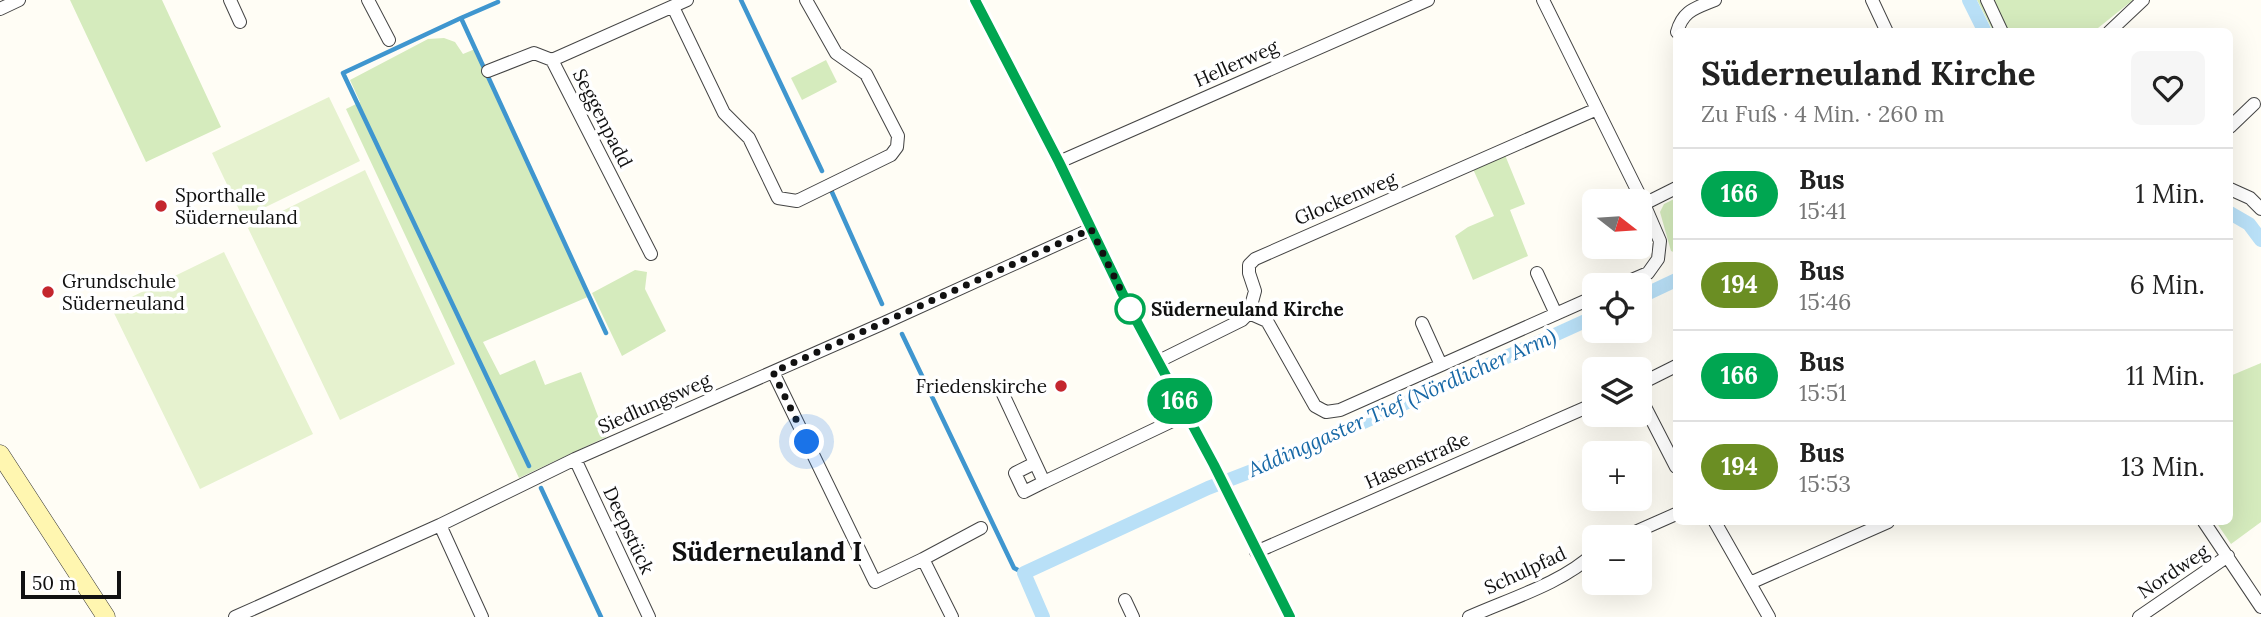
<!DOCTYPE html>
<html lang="de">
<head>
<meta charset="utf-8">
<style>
  body { margin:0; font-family:Lora,serif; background:#f6f6f6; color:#222; height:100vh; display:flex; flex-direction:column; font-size:26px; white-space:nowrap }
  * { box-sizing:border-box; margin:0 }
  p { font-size:23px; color:#767676 }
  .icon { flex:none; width:38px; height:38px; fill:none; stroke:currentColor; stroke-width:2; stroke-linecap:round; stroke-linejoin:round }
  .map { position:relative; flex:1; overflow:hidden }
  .drawer { position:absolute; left:1673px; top:28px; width:560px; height:497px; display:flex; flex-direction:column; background:#fff; border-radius:10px; box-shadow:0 7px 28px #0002 }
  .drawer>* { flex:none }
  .badge { padding:0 14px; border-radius:23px; font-size:24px; line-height:46px }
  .needle { width:46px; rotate:107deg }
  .controls { position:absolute; left:1582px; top:189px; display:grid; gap:14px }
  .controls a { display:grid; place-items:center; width:70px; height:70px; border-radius:10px; background:#fff; box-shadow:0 7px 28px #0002; font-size:35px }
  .scale { position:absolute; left:21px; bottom:18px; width:100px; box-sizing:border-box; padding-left:7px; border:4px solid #111; border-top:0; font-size:19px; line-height:24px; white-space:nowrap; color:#111; -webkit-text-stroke:5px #fff; paint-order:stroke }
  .you { position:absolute; width:35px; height:35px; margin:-18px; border:5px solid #fff; border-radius:50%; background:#1a73e8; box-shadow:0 0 0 10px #1a73e833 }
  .map>.badge { position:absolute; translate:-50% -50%; box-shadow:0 0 0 4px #fff }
  .round { display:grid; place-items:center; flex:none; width:74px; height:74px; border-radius:10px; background:#f6f6f6 }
  .headline { display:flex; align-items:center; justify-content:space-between; height:119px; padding:0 28px }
  h1 { font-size:33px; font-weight:800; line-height:52px }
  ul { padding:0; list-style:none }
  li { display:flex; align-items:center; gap:21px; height:91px; padding:0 28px; border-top:2px solid #e0e0e0 }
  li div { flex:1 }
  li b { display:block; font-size:26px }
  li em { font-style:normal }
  li .badge { min-width:77px; font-weight:700; text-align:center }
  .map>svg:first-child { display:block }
  .green { fill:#d5ebbd }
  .pitch { fill:#e6f2cf }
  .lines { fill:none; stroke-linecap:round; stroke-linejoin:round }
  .stream { stroke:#3f96cf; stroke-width:4.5 }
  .canal { stroke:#b9e0f7; stroke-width:14 }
  .minor-casing { stroke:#444; stroke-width:14 }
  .secondary-casing { stroke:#333; stroke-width:19 }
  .minor { stroke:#fff; stroke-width:12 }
  .secondary { stroke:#fff6b0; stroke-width:18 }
  .line-casing { stroke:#fff; stroke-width:16 }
  .line { stroke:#00a651; stroke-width:10 }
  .walk { stroke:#111; stroke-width:7; stroke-dasharray:0 12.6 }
  .poi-dot { fill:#c4262e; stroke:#fff; stroke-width:2.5 }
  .stop-dot { fill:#fff; stroke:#00a651; stroke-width:3.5 }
  .labels { text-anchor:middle; stroke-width:7; stroke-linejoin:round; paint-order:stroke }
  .street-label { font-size:19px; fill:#111; stroke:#fff }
  .poi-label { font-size:19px; fill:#111; stroke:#fff; text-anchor:start }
  .stop-label { font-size:19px; font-weight:bold; fill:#111; stroke:#fff; text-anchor:start }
  .water-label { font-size:21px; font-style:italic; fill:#1768a6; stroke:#fff }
  .district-label { font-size:26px; font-weight:bold; fill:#111; stroke:#fff }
</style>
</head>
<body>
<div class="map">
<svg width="2261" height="617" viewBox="0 0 2261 617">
  <rect width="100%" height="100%" fill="#fffdf5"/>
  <!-- green -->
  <path class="green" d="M70,0h92l59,127 -75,35z
    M1977,0h156l-40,32 -100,-1z
    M444,38l11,4 8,12 12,-5 115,247 -107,46 17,33 35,-15 10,25 36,-13 25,65 -87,41 -173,-369 14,-7 -10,-22 78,-41z
    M826,60l11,22 -35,18 -11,-22z
    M1505,155l20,49 -15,6 18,46 -55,24 -18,-44 13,-9 26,-11 -21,-47z
    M1676,198v55l-5,-2 -11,-39 4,-8z
    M635,270l12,2 -2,17 21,42 -44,25 -30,-63z
    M2261,363v159l-30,22 -15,-22h14v-146z"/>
  <!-- pitch -->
  <path class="pitch" d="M329,97l31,64 -117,57 -31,-65z
    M365,170l90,194 -115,56 -92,-192z
    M224,252l89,182 -113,55 -89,-182z"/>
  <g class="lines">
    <!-- stream -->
    <path class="stream" d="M741,0l81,171
      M498,2l-37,16 145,315
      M461,18l-118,55 186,393
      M831,190l51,114
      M902,334l112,234 10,5
      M541,488l60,129"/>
    <!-- canal -->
    <path class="canal" d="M1969,0l16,32
      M2230,213l19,11 12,16
      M1640,297l36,-17
      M1043,617l-19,-44 184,-85 70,-27 316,-144"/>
    <defs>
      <path id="minor" d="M230,0l10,22
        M368,0l21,40
        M975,0l84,162 71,147 84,156 76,152
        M1543,0l101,204 16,37 -2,18 -10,14 -28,12
        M1872,0l15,32
        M1987,0l15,32
        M673,7l51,106 25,25 29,60 19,3 94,-46 6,-8 1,-11 -32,-62 -30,-21 -30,-53
        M0,9l19,-9
        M1677,32c6,-22 19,-24 38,-32
        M2109,32l34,-32
        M552,60l135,-60
        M488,71l46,-18 18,7 99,194
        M2230,127l24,-23
        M1059,162l369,-162
        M2230,189l20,9 11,11
        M1644,204l32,-16
        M1537,273l19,41
        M1249,313l18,8 48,85 11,6 14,-2 254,-113
        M1422,323l19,42
        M1159,361l83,-41 7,-7 6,-22 -6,-18v-8l6,-6 342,-150
        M773,372l102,210 48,-23 29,58
        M1640,384l36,-18
        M1002,392l42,90 143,-68
        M1640,397l36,70
        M575,459l74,158
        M1035,463l-20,10 9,19 20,-10
        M1715,522l54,95
        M2204,522l57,85
        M440,525l42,92
        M1624,537l52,-23
        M1256,552l338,-148
        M923,559l58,-31
        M1750,583l138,-61
        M1125,600l8,17
        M235,617l205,-92 135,-66 309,-136 207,-94
        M1469,617c40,-18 94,-34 125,-64
        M2139,617l89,-61"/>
      <path id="secondary" d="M0,454l106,163"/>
    </defs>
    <!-- minor casing -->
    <use href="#minor" class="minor-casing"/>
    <!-- secondary casing -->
    <use href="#secondary" class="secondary-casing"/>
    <!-- minor -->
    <use href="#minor" class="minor"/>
    <!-- secondary -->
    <use href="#secondary" class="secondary"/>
  </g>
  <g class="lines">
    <defs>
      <path id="line" d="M975,0l84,162 71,147 84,156 76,152"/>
    </defs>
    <!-- line casing -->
    <use href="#line" class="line-casing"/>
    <!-- line -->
    <use href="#line" class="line"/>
    <!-- walk -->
    <path class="walk" d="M807,442l-34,-70 318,-143 39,80"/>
  </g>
  <!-- markers -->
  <g class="poi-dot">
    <circle cx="161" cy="206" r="7"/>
    <circle cx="48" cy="292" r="7"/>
    <circle cx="1061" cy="386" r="7"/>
  </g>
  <circle class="stop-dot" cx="1130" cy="309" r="14"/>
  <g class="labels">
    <!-- street labels -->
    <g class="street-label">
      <text transform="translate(1236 63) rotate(-24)" y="7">Hellerweg</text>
      <text transform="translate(603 118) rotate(63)" y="7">Seggenpadd</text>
      <text transform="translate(1345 198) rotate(-23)" y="7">Glockenweg</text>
      <text transform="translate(654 403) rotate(-24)" y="7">Siedlungsweg</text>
      <text transform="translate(1417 460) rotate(-24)" y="7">Hasenstraße</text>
      <text transform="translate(629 530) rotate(65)" y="7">Deepstück</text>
      <text transform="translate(1525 570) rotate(-25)" y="7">Schulpfad</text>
      <text transform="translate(2173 571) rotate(-34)" y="7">Nordweg</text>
    </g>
    <!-- poi labels -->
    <g class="poi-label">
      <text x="175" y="202">Sporthalle<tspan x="175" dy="22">Süderneuland</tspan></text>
      <text x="62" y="288">Grundschule<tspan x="62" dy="22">Süderneuland</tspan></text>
      <text x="1047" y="393" text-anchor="end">Friedenskirche</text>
    </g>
    <!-- stop labels -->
    <g class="stop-label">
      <text x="1151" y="316">Süderneuland Kirche</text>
    </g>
    <!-- water labels -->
    <g class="water-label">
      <text transform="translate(1402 403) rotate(-24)" y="7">Addinggaster Tief (Nördlicher Arm)</text>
    </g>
    <!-- district labels -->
    <g class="district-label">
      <text x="767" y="561">Süderneuland I</text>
    </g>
  </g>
</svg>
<div class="controls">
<a><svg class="needle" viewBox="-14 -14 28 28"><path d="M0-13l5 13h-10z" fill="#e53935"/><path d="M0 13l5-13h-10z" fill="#767676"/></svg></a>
<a><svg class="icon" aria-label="locate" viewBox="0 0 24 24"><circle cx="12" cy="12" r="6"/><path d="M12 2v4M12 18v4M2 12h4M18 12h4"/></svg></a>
<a><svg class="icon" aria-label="layers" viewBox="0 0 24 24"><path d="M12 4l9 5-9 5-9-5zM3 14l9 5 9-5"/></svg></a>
<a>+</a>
<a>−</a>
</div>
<div class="scale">50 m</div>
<div class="you" style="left:807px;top:442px"></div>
<b class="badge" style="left:1180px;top:401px;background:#00a651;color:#fff">166</b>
<section class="drawer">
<div class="headline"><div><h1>Süderneuland Kirche</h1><p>Zu Fuß · 4 Min. · 260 m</p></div><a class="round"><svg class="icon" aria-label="heart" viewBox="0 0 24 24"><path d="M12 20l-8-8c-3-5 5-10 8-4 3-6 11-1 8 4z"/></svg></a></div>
<ul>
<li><span class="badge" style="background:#00a651;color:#fff">166</span><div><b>Bus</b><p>15:41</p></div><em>1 Min.</em></li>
<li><span class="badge" style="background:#6b8e23;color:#fff">194</span><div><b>Bus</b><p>15:46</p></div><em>6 Min.</em></li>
<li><span class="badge" style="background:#00a651;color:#fff">166</span><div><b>Bus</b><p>15:51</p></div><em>11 Min.</em></li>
<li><span class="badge" style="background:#6b8e23;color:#fff">194</span><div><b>Bus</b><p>15:53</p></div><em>13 Min.</em></li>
</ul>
</section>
</div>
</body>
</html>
